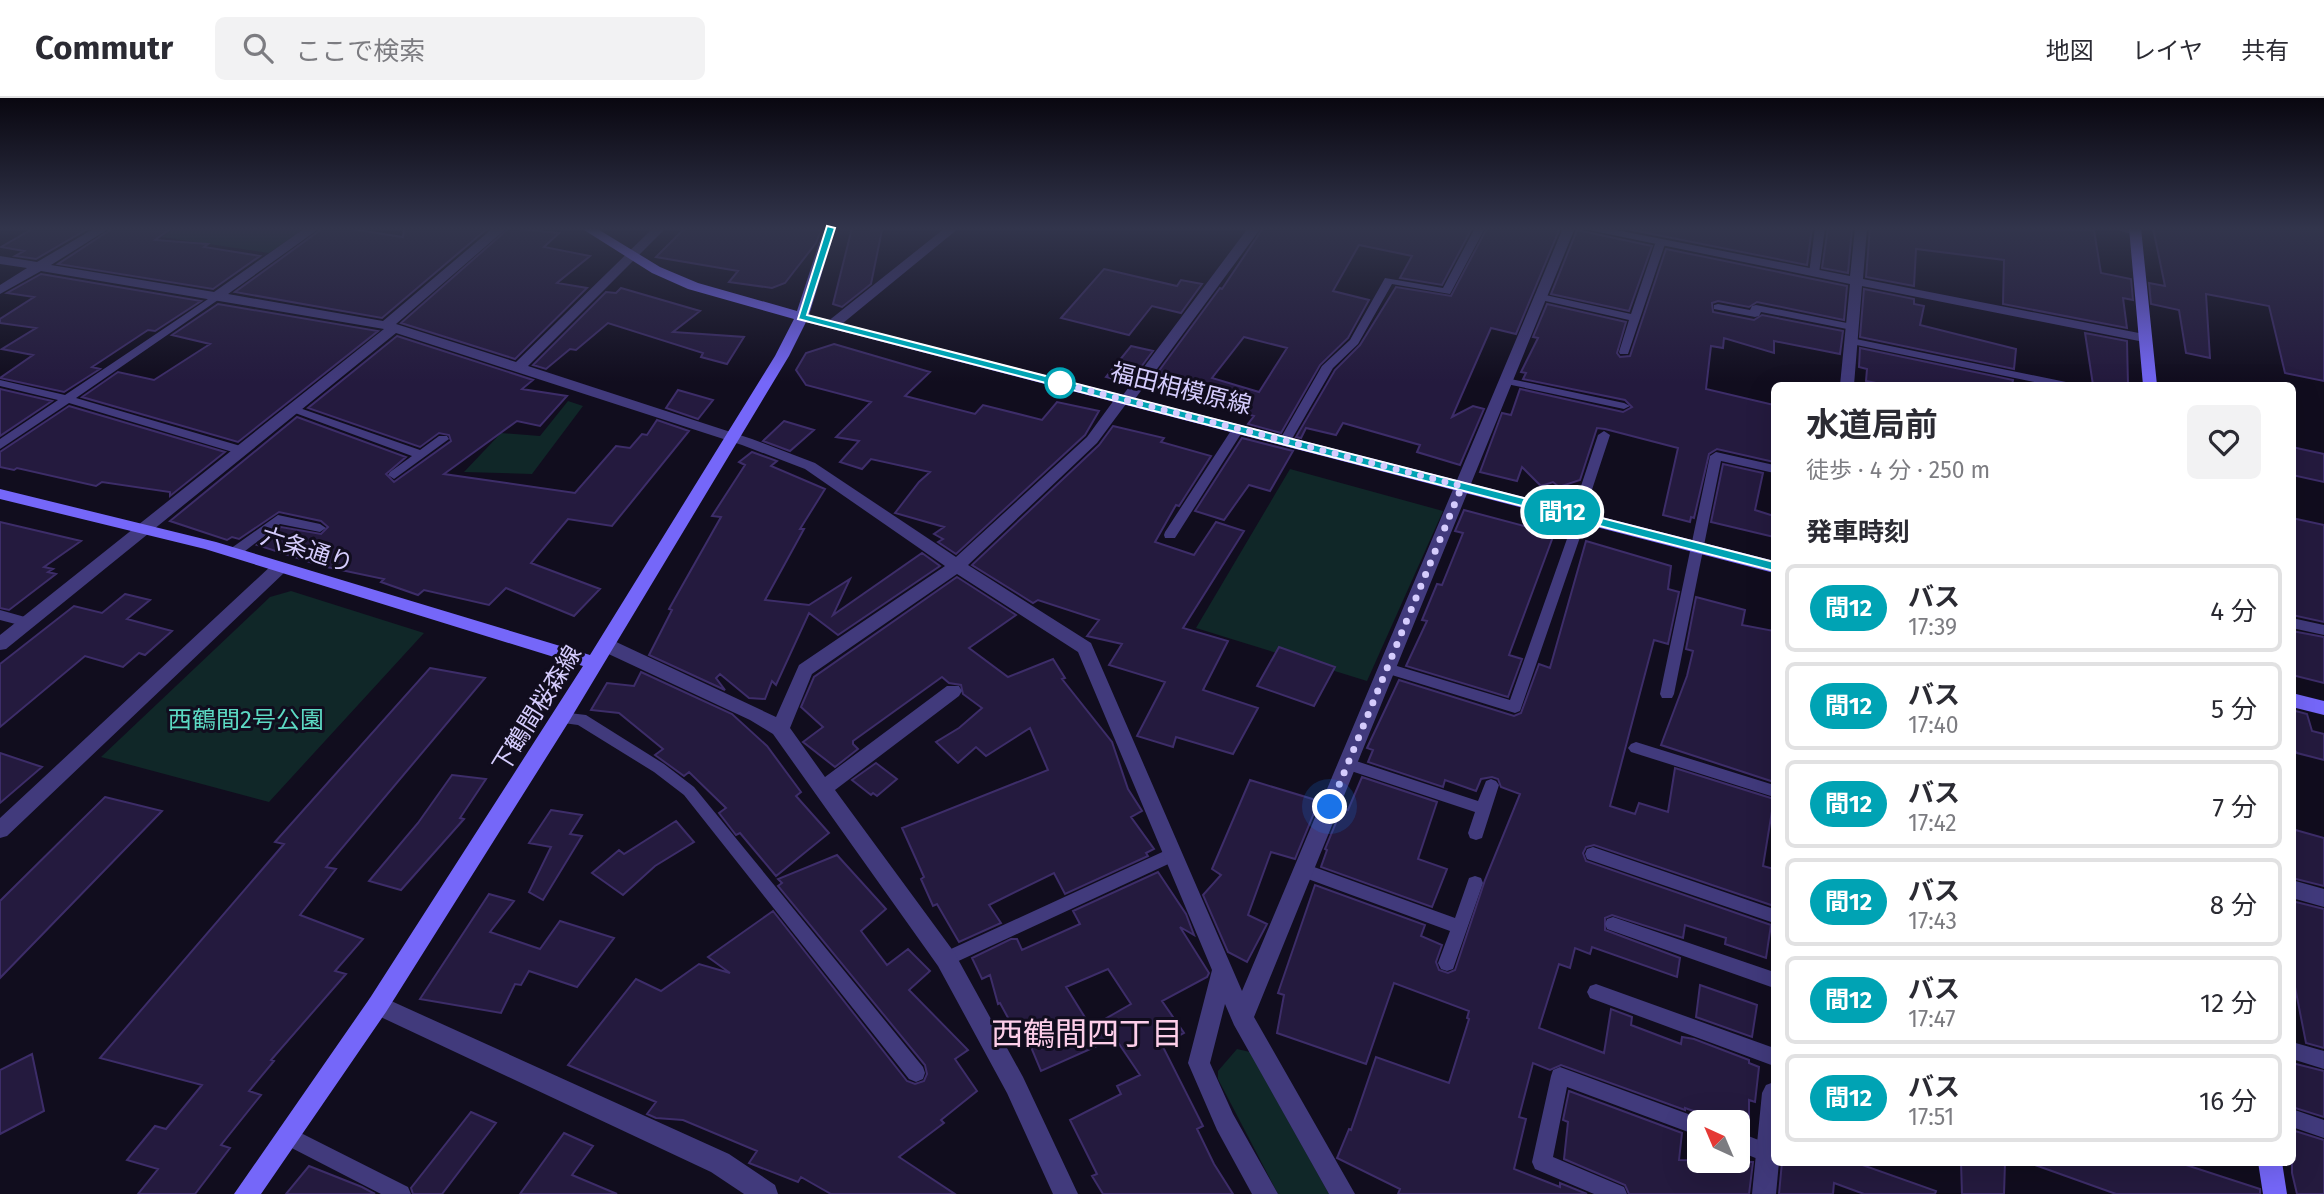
<!DOCTYPE html>
<html lang="ja">
<head>
<meta charset="utf-8">
<style>
  body { margin:0; font-family:"Fira Sans","Noto Sans JP",sans-serif; background:#f2f2f3; color:#2b2b33; height:100vh; display:flex; flex-direction:column; font-size:26px; white-space:nowrap }
  * { box-sizing:border-box; margin:0 }
  p { font-size:23px; color:#7c7c81 }
  .icon { flex:none; width:38px; height:38px; fill:none; stroke:currentColor; stroke-width:2; stroke-linecap:round; stroke-linejoin:round }
  .map { position:relative; flex:1; overflow:hidden }
  .drawer { position:absolute; left:1771px; top:284px; width:525px; height:784px; display:flex; flex-direction:column; background:#fff; border-radius:10px; box-shadow:0 7px 28px #0002 }
  .drawer>* { flex:none }
  .badge { padding:0 14px; border-radius:23px; font-size:24px; line-height:46px }
  .needle { width:46px; rotate:316deg }
  .buttons { position:absolute; left:1687px; top:1012px; display:grid; gap:14px }
  .buttons a { display:grid; place-items:center; width:63px; height:63px; border-radius:10px; background:#fff; box-shadow:0 7px 28px #0002; font-size:35px }
  .you { position:absolute; width:35px; height:35px; margin:-18px; border:5px solid #fff; border-radius:50%; background:#1a73e8; box-shadow:0 0 0 10px #1a73e833 }
  .map>.badge { position:absolute; translate:-50% -50%; box-shadow:0 0 0 4px #fff }
  h2 { padding:0 35px; font-size:26px; line-height:63px }
  .round { display:grid; place-items:center; flex:none; width:74px; height:74px; border-radius:10px; background:#f2f2f3 }
  .head { display:flex; align-items:center; justify-content:space-between; height:119px; padding:0 35px }
  h1 { font-size:33px; font-weight:700; line-height:52px }
  ul { padding:0; list-style:none }
  li { display:flex; align-items:center; gap:21px; height:88px; margin:0 14px 10px; padding:0 21px; border:4px solid #e1e1e2; border-radius:10px }
  li div { flex:1 }
  li b { display:block; font-size:26px }
  li em { font-style:normal }
  li .badge { min-width:77px; font-weight:700; text-align:center }
  header { display:flex; align-items:center; gap:42px; box-sizing:border-box; height:98px; padding:0 35px; background:#fff; border-bottom:2px solid #e1e1e2 }
  header strong { font-size:33px }
  nav { display:flex; gap:38px; margin-inline-start:auto; font-size:24px }
  .search { width:490px; height:63px; background:#f2f2f3; display:flex; align-items:center; gap:18px; box-sizing:border-box; padding:0 24px; border-radius:10px; color:#7c7c81; font-size:26px }
  .map>svg:first-child { display:block }
  .green { fill:#102728 }
  .building { fill:#241a3e; stroke:#3d2d69; stroke-width:2; fill-rule:evenodd }
  .lines { fill:none; stroke-linecap:round; stroke-linejoin:round }
  .lane { fill:#413a7c; fill-rule:evenodd }
  .street { fill:#413a7c; fill-rule:evenodd }
  .secondary { fill:#7567f9; fill-rule:evenodd }
  .line { fill:#00a3b4; stroke:#fff; stroke-width:2 }
  .walk { stroke:#d5ccfd; stroke-width:7; stroke-dasharray:0 12.6 }
  .stop-dot { fill:#fff; stroke:#00a3b4; stroke-width:3.5 }
  .labels { text-anchor:middle; stroke-width:6; stroke-linejoin:round; paint-order:stroke }
  .street-label { font-size:24px; fill:#d5ccfd; stroke:#110d1e }
  .park-label { font-size:24px; fill:#5cd9c3; stroke:#110d1e }
  .near-neighbourhood-label { font-size:32px; fill:#fdcee9; stroke:#110d1e }
</style>
</head>
<body>
<header>
<strong>Commutr</strong>
<div class="search"><svg class="icon" aria-label="search" viewBox="0 0 24 24"><circle cx="10" cy="10" r="6"/><path d="M15 15l6 6"/></svg>ここで検索</div>
<nav><a>地図</a><a>レイヤ</a><a>共有</a></nav>
</header>
<div class="map">
<svg width="2324" height="1096" viewBox="0 0 2324 1096">
  <rect width="100%" height="100%" fill="#110d1e"/>
  <!-- green -->
  <path class="green" d="M176,130h129l-36,25 -107,-16z
    M568,303l15,5 -51,68 -68,-2 37,-39 39,3z
    M1290,371l153,42 -76,170 -171,-53z
    M291,493l133,42 -155,169 -168,-45 169,-160z
    M1237,951l13,3 79,142h-51l-60,-115v-8z"/>
  <!-- building -->
  <path class="building" d="M34,130h55l-53,31 -21,-3 9,-5 -23,-4z
    M113,130h59l-17,12 53,4 -4,3 56,9 -47,33 -155,-25z
    M323,130h22l58,9 1,-9h84l-106,90 -147,-26z
    M509,130l50,5 -15,14 46,9 -33,27 30,5 -72,71 -114,-36z
    M685,130h79l57,2 -5,13 -31,40 -13,5 -43,-6 9,-11 -82,-14z
    M852,130l30,2 -11,54 -29,23 -9,-3z
    M1263,130h209l-30,57 -42,-7 12,-22 -53,-11 -26,46 36,9 -21,38 -28,27 -39,68 -33,-9 6,-8 -91,-27 -16,-2 73,-99 2,1zM1244,239l43,11 -28,44 -47,-14z
    M1487,130h73l-44,106 -25,-6 -39,89 21,-11 11,3 -24,56 -43,-13 3,-7 -77,-22 -7,12 -30,-7 -5,10 -5,-1 39,-67 25,-25 36,-58 55,9z
    M1622,130h190l-5,37z
    M1828,130h24l-4,45 -26,-5z
    M1870,130l224,2 7,43 30,6 2,21 -10,-2 4,30 -124,-24 1,-44 -88,-11 -2,37 -48,-9z
    M2153,130h171v153l-39,-8 -16,-67 -63,-12 4,64 -24,-5 -7,-43 -28,-6 -2,-21 16,3z
    M1577,132l75,16 -23,65 -78,-17z
    M1666,151l181,37 -3,34 -87,-18 -8,5 -31,-6 -6,2 1,9 41,8 8,-5 81,16 -3,23 -66,-13v12l-50,-15 -1,10 -12,-2 -5,43 68,16v57l-57,-13 -8,5 -15,64 -3,-1 -1,5 -27,-7 15,-67 -73,-19 -8,-1 -17,52 -21,7 -6,-5 -12,4 -19,-19 -5,14 -37,-9 22,-59 9,2 9,-26 103,23 9,-5 -7,-7 -102,-21 3,-6 -5,-1 17,-34 -5,-1 14,-33 79,18 -9,31 3,4 10,-1z
    M1104,171l73,17 4,-6 21,4 -21,29 -29,-7 -23,29 -68,-17z
    M41,176l160,27 -46,30 -7,-1 -56,37 8,2 -36,23 -64,-14 33,-23 -31,-6 34,-21 -36,-5v-4l34,-22 -27,-4z
    M621,190l79,23 -27,21 71,5 -17,27 -26,-7 2,-4 -95,-30 -32,27 -6,-1 -24,20 -13,-4 73,-73 10,1z
    M1864,191l50,10v5l10,2 -4,19 96,24 -2,20 -154,-32z
    M218,206l160,27 -140,111 -156,-45 36,-25 36,8 56,-36 -38,-9z
    M2085,235l42,8 1,44h-35z
    M397,238l136,44 -11,9 45,7 -27,30 -23,-5 -73,53 131,19 41,-47 14,2 12,-14 5,1 10,-15 32,11 -77,95 -44,-7 -37,44 69,26 -26,27 -68,-28 -17,17 -65,-15 -6,5 -37,-13 3,-3 -62,-13 -65,-21 24,-18 40,7 7,-7 -7,-6 -42,-9 -40,27 -7,-2 -5,3 -57,-19 127,-104 109,40 -20,17 8,8 57,-41 -2,-6 -10,-2 -19,14 -112,-39z
    M834,246l96,28 -25,24 70,18 8,-9 59,15 15,-18 42,9 -14,24 -129,119 -18,-12 5,-3 -9,-5 10,-7 -49,-14 24,-31 11,-10 -59,-13 -9,10 -22,-7 19,-21 -23,-4 35,-35 -65,-17 -10,-15 10,-17z
    M1131,248l22,5 -24,32 -23,-6z
    M1860,250l153,32 -1,5h-126l-20,-4 1,-12 -8,-2z
    M0,291l52,12 -52,35z
    M678,292l35,10 -15,19 -32,-11z
    M69,308l156,46 -55,44v-4l-68,-10 -6,4 -79,-18 -3,2 -14,-3v-15z
    M784,323l30,9 -24,21 -27,-10z
    M1113,328l51,12 -3,4 50,14 -32,50 -3,-1 -21,37 39,13 22,-33 28,9 -61,97 45,13 -25,49 55,18 -25,46 -57,-17 -3,10 -36,-11 28,-54 -56,-17 13,-21 -35,-8 12,-16 -61,-20 -5,3 -61,-38 127,-120z
    M1242,340l51,13 -23,40 -21,-6 -25,35 -29,-9z
    M2292,349l32,7v28l-32,-7z
    M752,354l25,9 -6,5 54,23 -25,40h4l-39,71 44,5 41,-26 -17,36 89,-62 18,13 -102,69 -29,-22 -33,72 -4,-4 -7,18 -16,-1 -29,-24 -4,4 9,12 -76,-35 23,-45 -3,-1 52,-92 -9,-1 33,-51 -6,-3z
    M1723,366l40,9 -8,37 19,6v21l-63,-15z
    M1464,412l90,24 -45,121 13,4 -14,38 -102,-31 21,-45 -5,-1 15,-36 5,1 21,-52 -8,-2z
    M2292,420l32,7v97l-32,-7z
    M0,424l81,19 -37,26 9,2 -5,3 8,2 -47,36 -9,-2z
    M1586,443l85,25 -3,23 11,3 -11,52 -14,-4 -44,166 25,8 4,-11 29,9 7,-44 99,31 -11,67 11,3v37l-180,-61 -8,2 -3,6 3,8 185,64 -5,33 -41,-14 1,-6 -41,-13 -2,13 -71,-23 -7,3v12l75,28 -3,19 -85,-30 -2,7 -15,-6 -5,20 -11,-4 -20,64 65,25 7,-44 21,8 -1,8 50,19 1,-7 12,2 55,21v3l10,4 -4,35 -6,-2v31l-11,-4v-5h-14l-39,-14v2l-124,-45 -11,5 -17,-7 -14,54 7,2 -12,50 46,18v-4l27,11h-189l2,-5 -63,-31 12,-29 2,1 25,-73 73,26 20,-64 -2,-1 2,-7 -75,-28 -28,81 -89,-31 7,-38 -6,-2 37,-108 110,40 -4,11 21,9 -6,17 3,8 9,3 7,-3 30,-90 35,-86 -19,-7 -3,-8 -6,-2 -11,2 -5,12 -31,-11 -2,7 -75,-25 5,-12 -6,-2 32,-68 115,36 7,-3 18,-49 11,4z
    M957,479l59,38 -47,33 39,29 45,-18 12,19 -3,1 50,63 16,47 14,22 -11,6 23,32 -8,4 2,3 -83,38 -11,-21 -65,32 12,18 -42,19 -22,-38 -4,2 -12,-27 3,-2 -22,-49 146,-58 -18,-42 -44,28 -10,-9 -18,16 -22,-21 23,-14 23,-20 -19,-14 -2,-9 -12,-2 -7,-6 -89,64v3l5,5 -23,18 -32,-25 20,-15 -22,-20 13,-30z
    M125,496l25,6 -23,19 45,12 -27,24 -6,-2 -16,14 -38,-11 -85,71v-63l74,-58 28,7z
    M1696,499l49,13 -3,15 32,6v151l-113,-37 26,-69 6,-25 -7,-2z
    M2292,533l32,6v46l-32,-8z
    M1279,549l56,20 -21,39 -57,-20z
    M430,570l55,10 -159,189 10,2 -36,46 63,24 -28,32 11,3 -75,86 3,1 -25,30 12,4 -40,50 9,3 -35,46h-57l20,-25 -31,-9 28,-34 11,3 36,-44 -102,-27 184,-214 -9,-2z
    M641,574l91,42 35,32 34,46 -5,4 33,37 -53,43 -36,-43 -4,2 -17,-22 7,-5 -37,-36 -5,4 -29,-21 8,-6 -44,-36 -28,-3 16,-27 27,3z
    M2292,612l15,4 5,17 12,3v26l-27,-7 -5,-6z
    M0,655l42,14 -42,36z
    M876,665l21,16 -20,17 -4,-3 -2,2 -19,-15z
    M452,677l34,4 -26,39 4,1 -63,71 -32,-9 49,-58z
    M1362,679l75,25 -19,57 29,10 -15,38 -111,-40 6,-17 -2,-1 17,-41 6,2z
    M1250,682l69,21 -24,58 -24,-7 -23,63 19,9 -20,38 -19,-10 -25,-57 18,-20 -9,-6z
    M105,699l57,14 -162,167v-77z
    M551,712l31,5 -12,19 12,2 -39,64 -14,-8 22,-45 -22,-4z
    M676,723l18,21 -39,24 -32,29 -31,-22 27,-23 5,4z
    M2292,731l32,9v48l-32,-8z
    M837,757l49,54 -25,22 26,34 21,-16 22,22 -21,19 59,60 -13,9 22,32 -36,29 3,3 -45,34 56,37h-124l-30,-17 -3,5 -49,-19 8,-12 -74,-31 -27,-2 -9,-4 9,-12 -88,-37 68,-86 25,12 38,-27 31,9 -22,-16 65,-46 134,170 8,3 9,-3 3,-7 -2,-9 -147,-179 4,-3 -4,-4z
    M1158,774l28,42 8,21 -14,-8 29,46 -2,4 -45,24 22,32 -22,12 41,81 -6,3 17,35 19,30h-130l-11,-18 5,-2 -27,-54 51,-26 -4,-8 23,-11 -25,-37 -74,33 -20,-48 -8,4 -13,-24 -2,1 -8,-29 -8,4 -10,-21 39,-19h6l5,11 58,-26 -7,-13zM1108,871l23,35 -40,23 -25,-40z
    M489,796l25,7 -24,31 50,17 20,-28 54,17 -37,49 -48,-16 -8,14 -6,-1 -14,29 -81,-14z
    M2292,803l32,8v139l-18,-5 -11,-56h-3z
    M1700,887l57,20 -5,32 -56,-20z
    M32,956l12,57 -44,23v-64z
    M2292,965l32,8v46l-32,-10z
    M1569,993l113,42 -3,27 74,2 -4,32h-120l-4,-9 -61,-26 4,-37 -5,-2z
    M471,1014l25,11 -54,71h-29l-2,-6z
    M2292,1032l32,10v54h-27l-5,-21z
    M564,1035l29,13 -21,29 45,19h-97z
    M1782,1064h72l82,29 -1,3h-71l-30,-11 -1,11h-54z
    M1961,1064h44l-1,32h-42z
    M2035,1064h142l83,27v5h-144l-81,-29z
    M309,1068l53,21 13,7h-89z"/>
  <g class="lines">
    <!-- lane -->
    <path class="lane" d="M1475,130h10l-35,66 -58,-10 -34,60 -25,24 -44,76h-8l-2,-3 43,-75 28,-26 35,-62 58,10z
      M1815,130h10l-6,45 -5,3 -5,-3z
      M2111,130h21l8,4 -5,3z
      M1660,143l5,3 -37,110h-8l-1,-2 10,-32 -88,-20 -5,-3 5,-3 90,20 24,-70z
      M214,197l5,3 -1,2 -142,98 168,49 2,3 -2,3h-8l-167,-50 -69,46v-10l58,-39 -58,-14v-6l65,15z
      M1718,206l32,6 2,-4 4,-1 96,19 5,3 -5,3 -91,-18 -2,4 -4,1 -41,-8v-4z
      M1851,240l215,44 6,3h-23l-202,-42v-4z
      M1506,280l118,25 6,3 -6,3 -122,-26 -2,-2z
      M291,307l129,45 19,-14h8l2,3 -55,40 -6,-4 2,-3 22,-16 -125,-46 -2,-2z
      M1238,327l6,4 -69,109h-10l-1,-3 1,-3 69,-106z
      M1604,333l6,4 -26,79 3,3 -67,194 -5,2 -133,-41 -2,-4 2,-4 5,-1 123,37 64,-181 -3,-3 27,-81z
      M1716,354l58,13v8l-53,-12 -47,233 -2,4h-10l-2,-4 50,-238z
      M278,417l42,9 6,4 -6,4 -40,-8 -40,31h-10l-2,-3 2,-3z
      M0,512l32,9 2,3 -7,5 -27,-7z
      M2292,520l32,7v10l-32,-7z
      M561,614l25,3 78,49 30,23 229,280 2,6 -2,6 -7,3 -7,-3 -225,-284 -30,-23 -76,-47 -22,-3 -2,-4 2,-4z
      M1636,644l138,43v12l-143,-45 -3,-4 3,-4z
      M1347,660l131,43 8,-20 5,-2 5,2 3,4 -17,53 -6,2 -6,-2 -2,-5 7,-21 -133,-44 -3,-4 3,-4z
      M1593,749l181,62v14l-187,-64 -2,-5 2,-5z
      M1171,750l6,2 2,5 -2,5 -225,104 -6,3 -6,-3 -3,-5 3,-5z
      M1303,765l152,55 14,-40 6,-2 6,2 2,5 -30,86 -6,2 -6,-2 -3,-6 12,-32 -153,-56 -2,-5 2,-5z
      M1613,819l161,55v16l-167,-59 -2,-5 2,-5z
      M1596,886l178,64v18l-184,-68 -3,-6 3,-6z
      M2292,944l32,9v18l-32,-10z
      M1560,969l139,51 7,4h-7v14l-132,-49 -14,70 71,30 3,7h-33l-59,-25 -3,-7 19,-86 2,-6z
      M2292,1011l32,11v18l-32,-11z
      M287,1028l121,61 3,7h-30l-101,-52 -3,-7 3,-7z
      M1738,1034l36,14v14l-6,3 -30,-12z"/>
    <!-- street -->
    <path class="street" d="M95,130h15l-59,37 163,27 91,-64h15l-92,66 155,27 110,-93h14l-111,96 120,38 137,-134h13l-138,138 224,73 63,24 141,94 131,-120 30,-41 6,-1 125,-167h13l-129,175 -6,1 -29,39 -129,122 123,78 151,348 321,-763h12l-321,789 101,177h-26l-95,-169 -9,-21 -15,59 23,51 45,80h-26l-35,-64 -29,-67 24,-93 -134,-318 -121,-78 -145,100 -22,54 35,49 122,-91h12l3,5 -3,5 -124,94 119,162 69,125 55,117h-25l-46,-101 -69,-127 -165,-232 -23,-14 -150,-70 -3,-5 3,-5h12l164,77 23,-52 146,-99 -140,-97 -63,-24 -346,-112 -390,316 -6,1v-15l384,-306 -343,-58 -41,23v-9l27,-17 -27,-4v-8l37,6z
      M945,130h14l-122,100h-10v-6z
      M1579,130h27l244,48 5,-48h12l-4,51 281,55 7,4 -7,4 -282,-56 -8,99h-14l10,-101z
      M279,464l6,2 2,4 -2,4 -278,264 -7,2v-20l273,-254z
      M2292,782l32,9v18l-32,-9z
      M378,897l351,159 46,31 3,9h-34l-33,-22 -341,-160 -3,-7 3,-7z
      M1774,984v80h5l-3,32h-24l10,-101 4,-8z"/>
    <!-- secondary -->
    <path class="secondary" d="M581,130h15l64,39 38,16 99,28 27,-83h12l-27,87 965,246v12l-968,-251 -17,34 -221,367 -182,289 -125,182h-27l136,-196 213,-332 -378,-117 -205,-50v-10l216,53 374,113 185,-299 19,-37 -106,-30 -36,-16z
      M2129,130h12l16,157h-14z
      M2292,595l32,8v14l-32,-8z
      M2258,1064h24l5,32h-24z"/>
  </g>
  <!-- sky -->
  <linearGradient id="sky" x2="0" y2="1"><stop stop-color="#090710"/><stop offset="0.46" stop-color="#32354c"/><stop offset="1" stop-color="#32354c" stop-opacity="0"/></linearGradient>
  <rect width="2324" height="284" fill="url(#sky)"/>
  <!-- line -->
  <path class="line" d="M827,128l8,2 -28,87 967,247 7,5 -7,4 -976,-252z"/>
  <g class="lines">
    <!-- walk -->
    <path class="walk" d="M1060,285l-9,-2 411,105 -132,321"/>
  </g>
  <!-- markers -->
  <circle class="stop-dot" cx="1060" cy="285" r="14"/>
  <g class="labels">
    <!-- street labels -->
    <g class="street-label">
      <text transform="translate(1181 291) rotate(14)" y="8">福田相模原線</text>
      <text transform="translate(307 452) rotate(18)" y="8">六条通り</text>
      <text transform="translate(537 611) rotate(-58)" y="8">下鶴間桜森線</text>
    </g>
    <!-- park labels -->
    <g class="park-label">
      <text x="246" y="630">西鶴間2号公園</text>
    </g>
    <!-- near-neighbourhood labels -->
    <g class="near-neighbourhood-label">
      <text x="1087" y="947">西鶴間四丁目</text>
    </g>
  </g>
</svg>
<div class="buttons">
<a><svg class="needle" viewBox="-14 -14 28 28"><path d="M0-13l5 13h-10z" fill="#e53935"/><path d="M0 13l5-13h-10z" fill="#7c7c81"/></svg></a>
</div>
<div class="you" style="left:1330px;top:709px"></div>
<b class="badge" style="left:1562px;top:414px;background:#00a3b4;color:#fff">間12</b>
<section class="drawer">
<div class="head"><div><h1>水道局前</h1><p>徒歩 · 4 分 · 250 m</p></div><a class="round"><svg class="icon" aria-label="heart" viewBox="0 0 24 24"><path d="M12 20l-8-8c-3-5 5-10 8-4 3-6 11-1 8 4z"/></svg></a></div>
<h2>発車時刻</h2>
<ul>
<li><span class="badge" style="background:#00a3b4;color:#fff">間12</span><div><b>バス</b><p>17:39</p></div><em>4 分</em></li>
<li><span class="badge" style="background:#00a3b4;color:#fff">間12</span><div><b>バス</b><p>17:40</p></div><em>5 分</em></li>
<li><span class="badge" style="background:#00a3b4;color:#fff">間12</span><div><b>バス</b><p>17:42</p></div><em>7 分</em></li>
<li><span class="badge" style="background:#00a3b4;color:#fff">間12</span><div><b>バス</b><p>17:43</p></div><em>8 分</em></li>
<li><span class="badge" style="background:#00a3b4;color:#fff">間12</span><div><b>バス</b><p>17:47</p></div><em>12 分</em></li>
<li><span class="badge" style="background:#00a3b4;color:#fff">間12</span><div><b>バス</b><p>17:51</p></div><em>16 分</em></li>
</ul>
</section>
</div>
</body>
</html>
